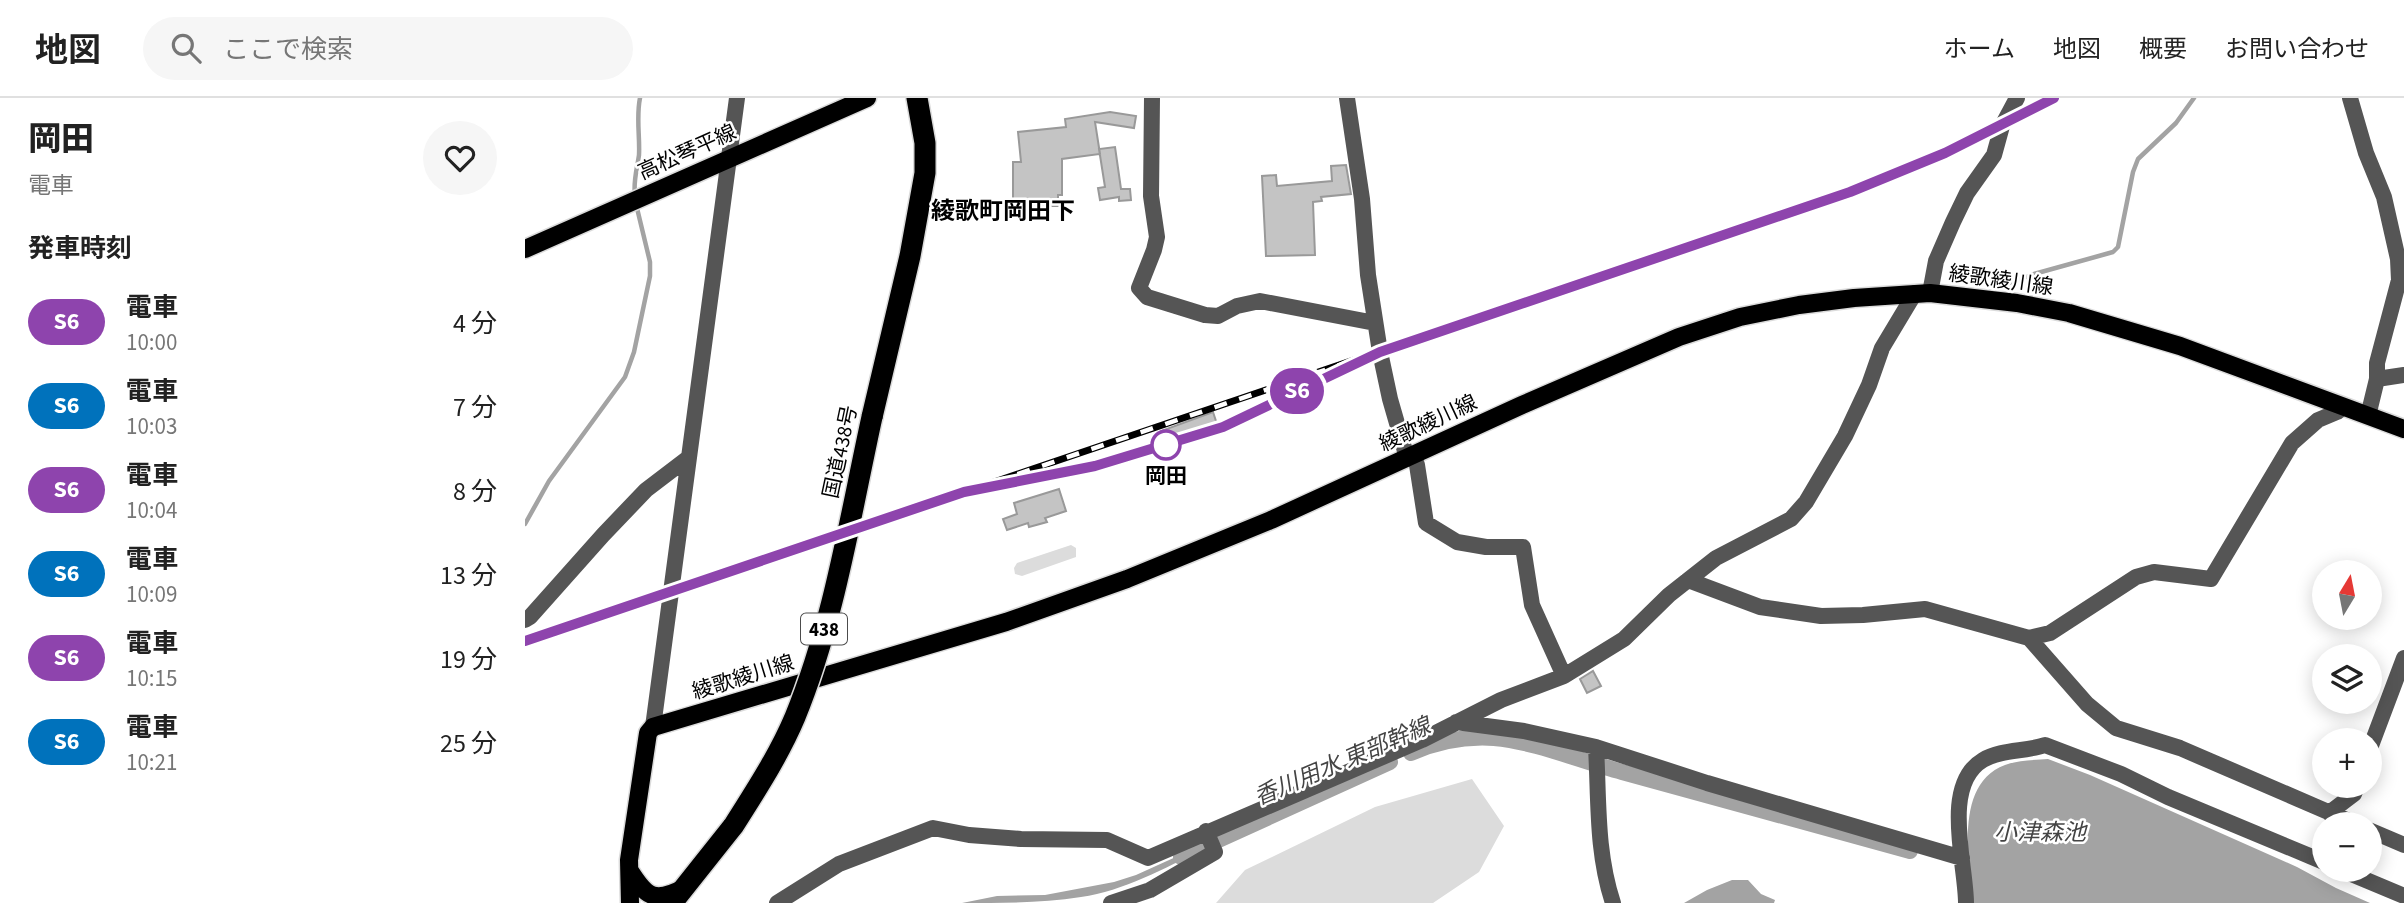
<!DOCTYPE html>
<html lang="ja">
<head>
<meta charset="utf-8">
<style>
  body { margin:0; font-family:"Source Sans 3","Noto Sans JP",sans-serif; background:#f6f6f6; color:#222; height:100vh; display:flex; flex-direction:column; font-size:26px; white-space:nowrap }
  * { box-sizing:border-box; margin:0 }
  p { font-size:23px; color:#767676 }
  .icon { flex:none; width:38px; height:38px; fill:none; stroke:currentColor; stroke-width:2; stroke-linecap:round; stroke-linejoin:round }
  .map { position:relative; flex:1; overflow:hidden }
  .details { display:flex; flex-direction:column; background:#fff; width:525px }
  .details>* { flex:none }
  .badge { padding:0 14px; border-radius:23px; font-size:24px; line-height:46px }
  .needle { width:46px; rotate:10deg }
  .fabs { position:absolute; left:1787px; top:462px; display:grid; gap:14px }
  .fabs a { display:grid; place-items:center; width:70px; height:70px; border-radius:50%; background:#fff; box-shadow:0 4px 18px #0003; font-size:35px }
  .map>.badge { position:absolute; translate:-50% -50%; box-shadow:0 0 0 4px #fff }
  h2 { padding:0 28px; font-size:26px; line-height:63px }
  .round { display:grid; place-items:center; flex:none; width:74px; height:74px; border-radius:37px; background:#f6f6f6 }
  .overview { display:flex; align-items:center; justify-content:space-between; height:119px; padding:0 28px }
  h1 { font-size:33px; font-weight:800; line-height:52px }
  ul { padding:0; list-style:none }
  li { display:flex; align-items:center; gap:21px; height:84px; padding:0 28px }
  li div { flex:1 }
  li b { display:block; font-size:26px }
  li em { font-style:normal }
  li .badge { min-width:77px; font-weight:700; text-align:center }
  header { display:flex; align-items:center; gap:42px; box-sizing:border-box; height:98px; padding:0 35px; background:#fff; border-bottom:2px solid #e0e0e0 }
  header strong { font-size:33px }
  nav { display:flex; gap:38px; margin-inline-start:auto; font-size:24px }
  .search { width:490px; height:63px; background:#f6f6f6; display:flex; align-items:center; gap:18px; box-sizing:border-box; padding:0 24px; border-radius:38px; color:#767676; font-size:26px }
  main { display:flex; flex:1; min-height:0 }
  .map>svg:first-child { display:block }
  .green { fill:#dcdcdc }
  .water { fill:#a3a3a3 }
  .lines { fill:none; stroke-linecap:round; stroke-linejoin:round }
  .stream { stroke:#a3a3a3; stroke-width:4.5 }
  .canal { stroke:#a3a3a3; stroke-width:16 }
  .building { fill:#c4c4c4; stroke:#999; stroke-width:2 }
  .major-casing { stroke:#dbdbdb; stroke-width:21 }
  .highway-casing { stroke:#dbdbdb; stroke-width:24 }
  .minor { stroke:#555; stroke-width:16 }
  .major { stroke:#000; stroke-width:18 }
  .highway { stroke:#000; stroke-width:21 }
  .rail-casing { stroke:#000; stroke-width:7 }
  .rail { stroke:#fff; stroke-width:4.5; stroke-dasharray:13; stroke-linecap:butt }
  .highway-bridge-casing { stroke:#dbdbdb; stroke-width:24; stroke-linecap:butt }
  .highway-bridge { stroke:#000; stroke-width:21 }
  .line-casing { stroke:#fff; stroke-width:16 }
  .line { stroke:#8e44ad; stroke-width:10 }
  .stop-dot { fill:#fff; stroke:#8e44ad; stroke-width:3.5 }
  .labels { text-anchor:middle; stroke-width:5; stroke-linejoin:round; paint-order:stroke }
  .shield { fill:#fff; stroke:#4c4c4c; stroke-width:2 }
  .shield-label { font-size:19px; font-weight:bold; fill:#000 }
  .street-label { font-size:21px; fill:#000; stroke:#fff }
  .stop-label { font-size:21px; font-weight:bold; fill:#000; stroke:#fff }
  .water-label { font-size:23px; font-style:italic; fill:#444; stroke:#fff }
  .quarter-label { font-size:24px; font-weight:bold; fill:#000; stroke:#fff }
</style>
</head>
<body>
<header>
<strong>地図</strong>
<div class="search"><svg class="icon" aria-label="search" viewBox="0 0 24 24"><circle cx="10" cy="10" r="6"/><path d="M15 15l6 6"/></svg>ここで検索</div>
<nav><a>ホーム</a><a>地図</a><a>概要</a><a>お問い合わせ</a></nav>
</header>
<main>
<section class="details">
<div class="overview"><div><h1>岡田</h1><p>電車</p></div><a class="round"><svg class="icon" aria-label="heart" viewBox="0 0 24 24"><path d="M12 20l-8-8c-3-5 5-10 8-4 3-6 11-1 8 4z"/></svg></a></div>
<h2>発車時刻</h2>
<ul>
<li><span class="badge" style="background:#8e44ad;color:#fff">S6</span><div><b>電車</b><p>10:00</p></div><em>4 分</em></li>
<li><span class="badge" style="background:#0072bc;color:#fff">S6</span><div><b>電車</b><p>10:03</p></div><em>7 分</em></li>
<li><span class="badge" style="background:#8e44ad;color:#fff">S6</span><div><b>電車</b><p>10:04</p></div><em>8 分</em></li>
<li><span class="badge" style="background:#0072bc;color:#fff">S6</span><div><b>電車</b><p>10:09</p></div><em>13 分</em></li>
<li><span class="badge" style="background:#8e44ad;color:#fff">S6</span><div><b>電車</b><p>10:15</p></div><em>19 分</em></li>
<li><span class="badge" style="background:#0072bc;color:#fff">S6</span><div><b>電車</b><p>10:21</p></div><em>25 分</em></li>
</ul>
</section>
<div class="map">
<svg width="1879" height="805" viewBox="0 0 1879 805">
  <rect width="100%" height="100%" fill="#fff"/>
  <!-- green -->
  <path class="green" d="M546,447l5,3v9l-54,19 -7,-2 -1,-6 3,-5z
    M947,681l32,47 -25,46 -46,31h-217l29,-33 130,-63z"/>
  <!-- water -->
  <path class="water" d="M1523,661l42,16 207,92 39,21 34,15h-397c-4,-43 -19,-119 32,-138 13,-5 30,-5 43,-6z
    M675,748l3,4c-39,18 -79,41 -122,47 -39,6 -79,6 -119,6l35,-7 48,-1 69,-13 22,-7z
    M1207,782h16l13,14 14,6 -1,3h-90l23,-13z"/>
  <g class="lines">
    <!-- stream -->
    <path class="stream" d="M110,97c-2,-13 2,-26 4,-40 1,-19 -3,-38 1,-57
      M1476,188l33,-12 79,-22 5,-5 15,-75 5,-13 38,-36 18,-25
      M0,426l24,-43 76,-104 9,-25 16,-76v-14l-14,-58"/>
    <!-- canal -->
    <path class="canal" d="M886,655c27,-12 53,-17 83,-15 43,4 86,23 128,34 96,26 192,53 288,79
      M656,759l209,-95"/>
  </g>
  <!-- building -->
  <path class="building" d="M585,14l26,4 -2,12 -39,-6 5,32 -38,5v36h-4v11h-45v-44h8l-3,-30 48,-5 -1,-8z
    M590,49l6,42h9l1,11 -12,1v-4l-19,3 -2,-12 7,-1 -6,-38z
    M821,67l5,29 -30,3 1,4 -9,1 2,53 -49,1 -4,-80 14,-1 1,11 55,-5 -1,-15z
    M688,314l4,12 -53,16 -3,-9z
    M534,391l7,22 -21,7 2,4 -18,5 -1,-4 -21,7 -4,-11 14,-5 -3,-11z
    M1068,573l8,15 -14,7 -7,-14z"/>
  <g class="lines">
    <defs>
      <path id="major" d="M0,151l342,-151
        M105,773c17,27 25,32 54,17
        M105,805l-1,-43 19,-127 5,-6 353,-105 121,-43 144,-59 251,-115 157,-68 61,-20 59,-12 55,-7 76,-5 87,10 52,10 111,33 224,83"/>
      <path id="highway" d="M347,319l38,-161 15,-83v-30l-8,-45
        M147,805l62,-78"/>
    </defs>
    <!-- major casing -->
    <use href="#major" class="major-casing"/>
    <!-- highway casing -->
    <use href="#highway" class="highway-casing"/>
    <!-- minor -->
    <path class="minor" d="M627,0l-1,98 6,41 -3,13 -15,38 8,9 58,18 13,1 19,-10 23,-5 115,22
      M822,0l15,101 6,76 12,77 10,47 17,59
      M1825,0l16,55 18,44 14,62 1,21 -22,83v16l-9,37
      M1405,195l6,-32 17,-39 14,-29 27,-38 8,-29 15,-28
      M1852,281l27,-4
      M888,357l4,10 9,58 31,19 29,5h37l9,58 32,71
      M1163,482l72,27 61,9 42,-1 62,-6 104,29 58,66 29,24 64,20 176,76
      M0,522l5,-3 73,-82 43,-45 42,-32
      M1504,540l21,-5 86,-56 18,-5 57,7 81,-136 26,-23 19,-8 6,-5
      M931,624l68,9 72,16 111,36 255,75
      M128,629l84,-629
      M1071,649c3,53 0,105 17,156
      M1844,653l35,-93
      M1804,715l25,-19 3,-8
      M1844,732l35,15
      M1817,772l62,26
      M252,805l62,-39 94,-36 36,7 52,4 86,1 41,18 274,-118 79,-40 63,-24 60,-37 45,-44 47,-37 75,-39 15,-17 39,-66 24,-51 13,-37 33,-55
      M586,805l39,-13 65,-38 -9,-21
      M1441,805c0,-39 -25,-118 17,-143 19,-11 42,-8 62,-15l76,29 47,23 156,65"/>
    <!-- major -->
    <use href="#major" class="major"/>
    <!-- highway -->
    <use href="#highway" class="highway"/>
    <defs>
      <path id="rail" d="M501,382l69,-14 128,-39 103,-49
        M0,543l1325,-449 95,-38 109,-56"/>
    </defs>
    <!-- rail casing -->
    <use href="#rail" class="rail-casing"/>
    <!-- rail -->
    <use href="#rail" class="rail"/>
    <defs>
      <path id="highway-bridge" d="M209,727c22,-35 45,-70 61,-108 39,-95 55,-200 77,-300"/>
    </defs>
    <!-- highway-bridge casing -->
    <use href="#highway-bridge" class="highway-bridge-casing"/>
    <!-- highway-bridge -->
    <use href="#highway-bridge" class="highway-bridge"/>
  </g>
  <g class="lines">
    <defs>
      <path id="line" d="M0,543l439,-149 131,-26 128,-39 157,-75 470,-160 95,-39 109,-55"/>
    </defs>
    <!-- line casing -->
    <use href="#line" class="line-casing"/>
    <!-- line -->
    <use href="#line" class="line"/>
  </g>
  <!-- markers -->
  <circle class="stop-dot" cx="641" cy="347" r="14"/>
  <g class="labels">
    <!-- shield labels -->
    <rect class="shield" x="276" y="515.5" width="46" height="31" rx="5"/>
    <g class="shield-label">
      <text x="299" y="538">438</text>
    </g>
    <!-- street labels -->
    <g class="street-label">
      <text transform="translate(162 54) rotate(-24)" y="7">高松琴平線</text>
      <text transform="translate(1476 182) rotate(8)" y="7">綾歌綾川線</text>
      <text transform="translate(903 325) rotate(-25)" y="7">綾歌綾川線</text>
      <text transform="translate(315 354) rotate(-78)" y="7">国道438号</text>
      <text transform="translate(218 579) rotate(-17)" y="7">綾歌綾川線</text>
    </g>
    <!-- stop labels -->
    <g class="stop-label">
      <text x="641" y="385">岡田</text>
    </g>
    <!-- water labels -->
    <g class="water-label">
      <text transform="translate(817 663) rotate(-23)" y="8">香川用水 東部幹線</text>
      <text x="1515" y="742">小津森池</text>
    </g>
    <!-- quarter labels -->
    <g class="quarter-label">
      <text x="478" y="121">綾歌町岡田下</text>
    </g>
  </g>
</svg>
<div class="fabs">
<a><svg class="needle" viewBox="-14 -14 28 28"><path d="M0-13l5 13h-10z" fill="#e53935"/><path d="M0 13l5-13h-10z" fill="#767676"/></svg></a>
<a><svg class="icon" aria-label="layers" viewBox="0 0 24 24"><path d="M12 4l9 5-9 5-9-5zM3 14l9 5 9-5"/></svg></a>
<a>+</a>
<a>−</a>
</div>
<b class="badge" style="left:772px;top:293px;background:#8e44ad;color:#fff">S6</b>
</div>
</main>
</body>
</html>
